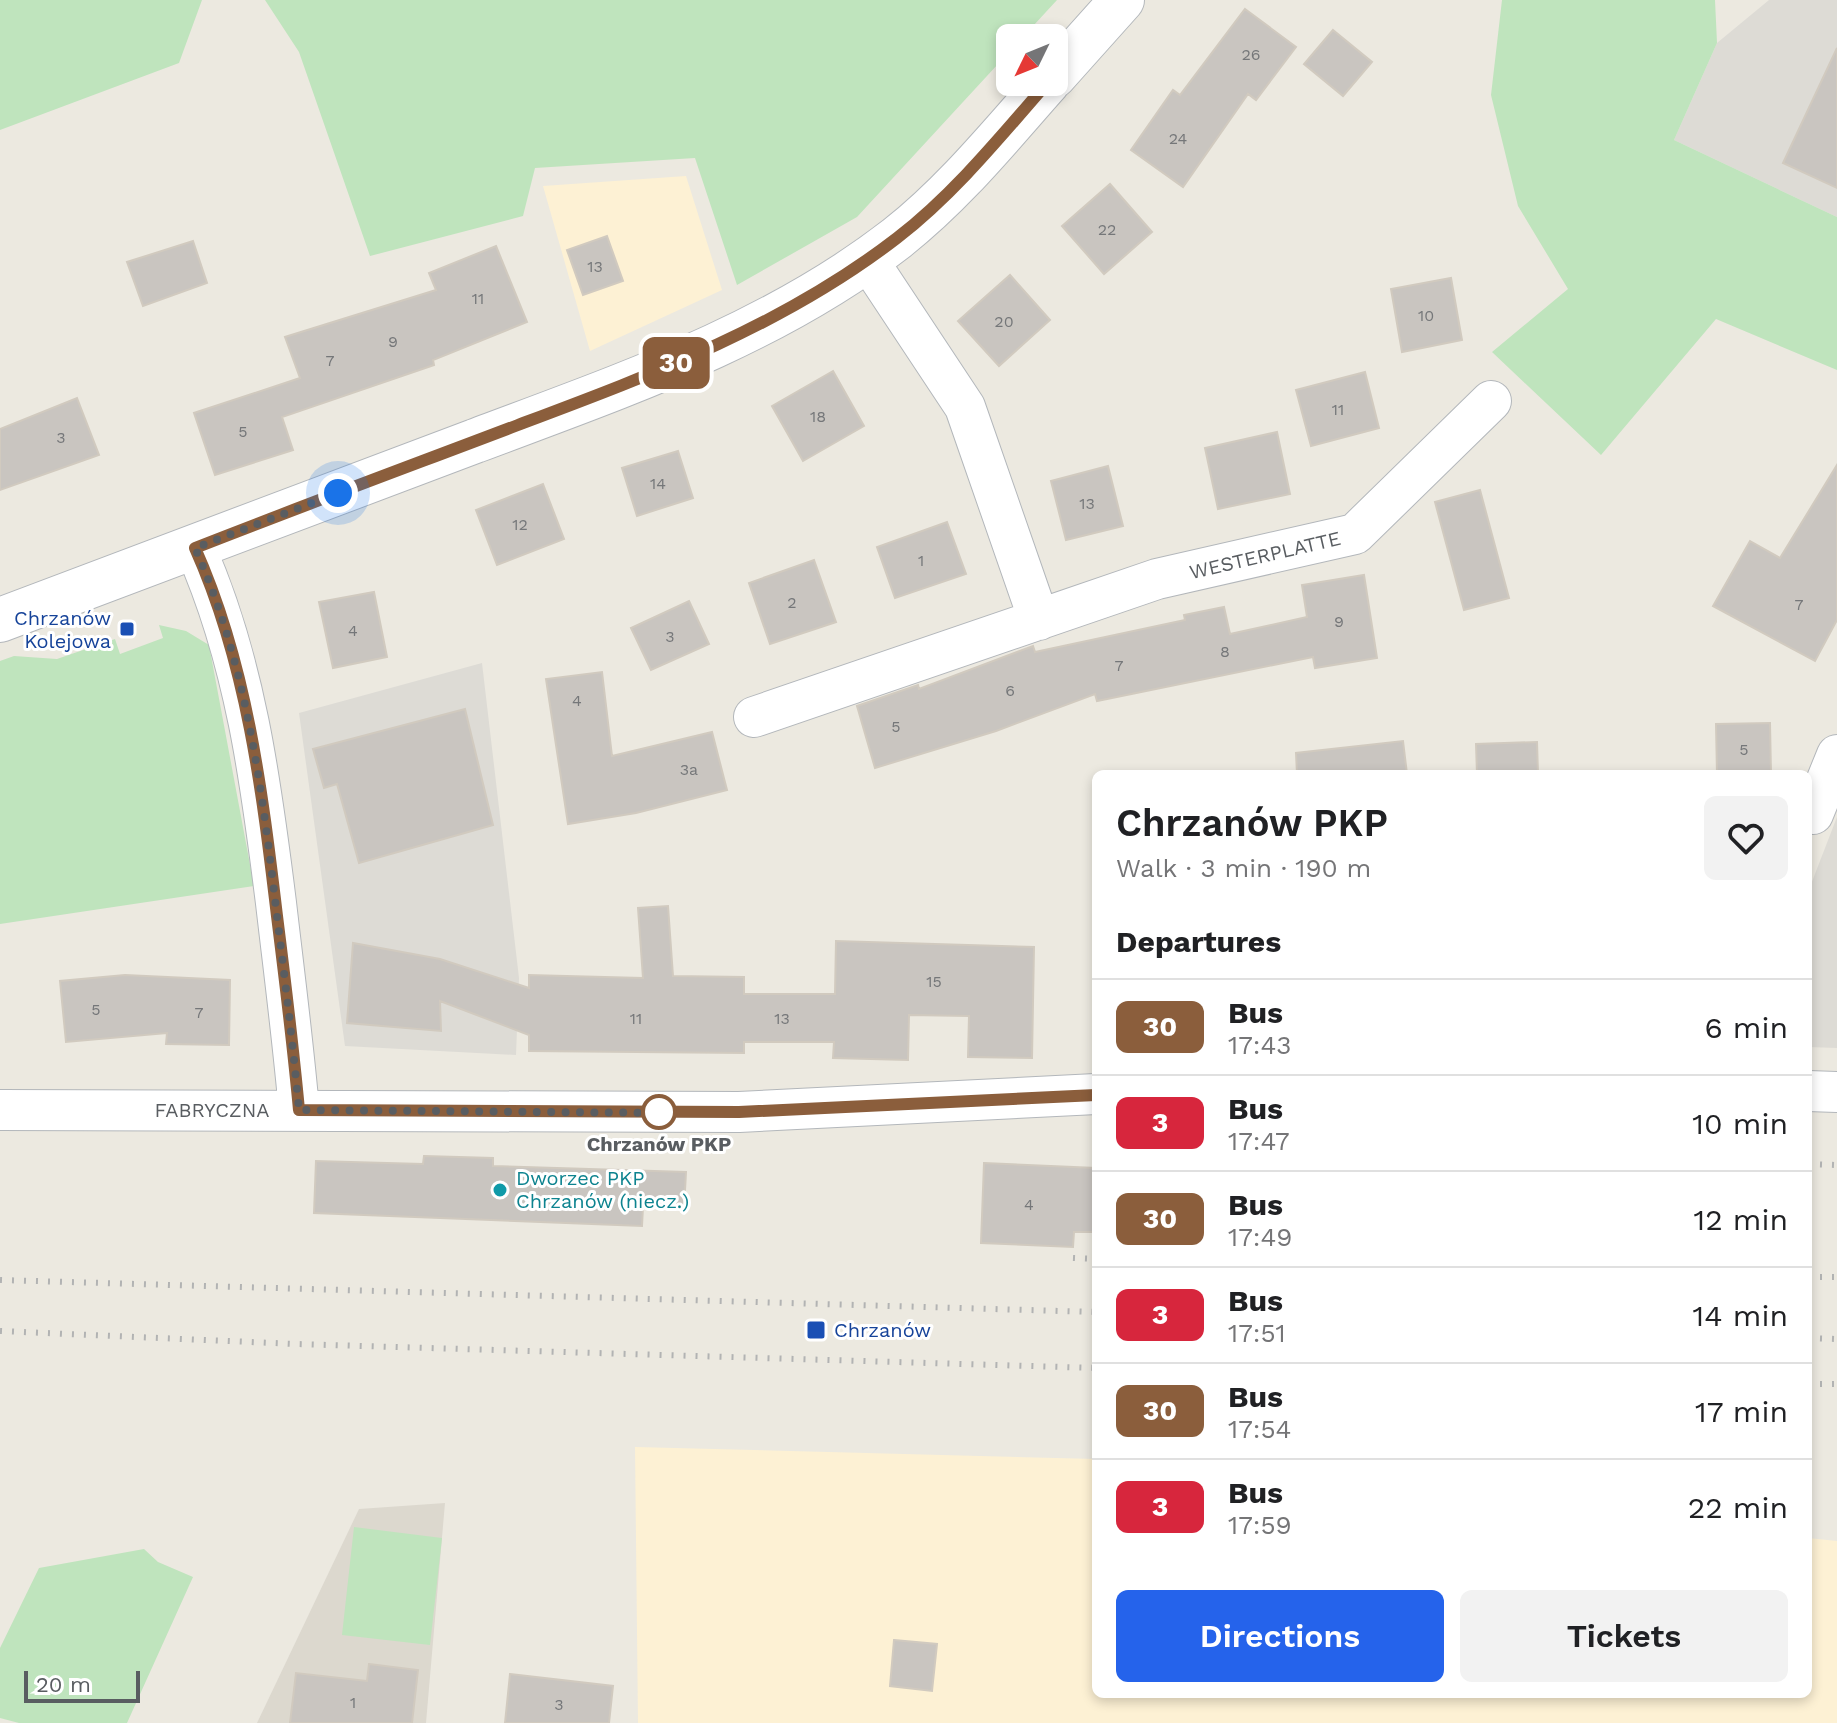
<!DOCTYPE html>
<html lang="en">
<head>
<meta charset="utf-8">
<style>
  body { margin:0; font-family:"Work Sans",sans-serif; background:#f2f2f2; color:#202124; height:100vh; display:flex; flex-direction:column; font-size:30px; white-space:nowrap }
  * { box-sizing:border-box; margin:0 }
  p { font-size:26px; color:#757577 }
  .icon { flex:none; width:44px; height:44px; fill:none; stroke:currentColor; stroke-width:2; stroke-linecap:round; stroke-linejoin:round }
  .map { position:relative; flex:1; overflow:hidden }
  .panel { position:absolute; left:1092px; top:770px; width:720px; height:928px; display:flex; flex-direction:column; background:#fff; border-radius:12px; box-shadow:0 4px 12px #0003 }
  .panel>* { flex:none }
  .badge { padding:0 16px; border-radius:12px; font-size:28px; line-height:52px }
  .needle { width:52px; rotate:227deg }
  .tools { position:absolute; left:996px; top:24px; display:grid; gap:16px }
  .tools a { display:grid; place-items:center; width:72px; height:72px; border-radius:12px; background:#fff; box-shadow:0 4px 12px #0003; font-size:40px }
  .scale { position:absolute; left:24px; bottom:20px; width:116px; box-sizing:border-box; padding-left:8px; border:4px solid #595d61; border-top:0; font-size:22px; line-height:28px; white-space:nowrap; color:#595d61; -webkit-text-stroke:6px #fff; paint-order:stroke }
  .you { position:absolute; width:40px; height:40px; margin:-20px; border:6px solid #fff; border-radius:50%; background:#1a73e8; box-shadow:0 0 0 12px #1a73e833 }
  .map>.badge { position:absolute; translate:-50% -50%; box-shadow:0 0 0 4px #fff }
  h2 { padding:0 24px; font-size:30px; line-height:72px }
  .round { display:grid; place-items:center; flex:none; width:84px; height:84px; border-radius:12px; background:#f2f2f2 }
  .overview { display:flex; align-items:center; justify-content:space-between; height:136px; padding:0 24px }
  h1 { font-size:38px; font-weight:600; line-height:60px }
  .cta { display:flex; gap:16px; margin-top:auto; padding:16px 24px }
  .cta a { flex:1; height:92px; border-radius:12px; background:#2563eb; color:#fff; font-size:32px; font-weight:600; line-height:92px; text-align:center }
  .cta a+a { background:#f2f2f2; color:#202124 }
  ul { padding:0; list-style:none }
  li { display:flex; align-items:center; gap:24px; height:96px; padding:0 24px; border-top:2px solid #e0e0e0 }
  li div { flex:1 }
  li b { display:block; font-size:30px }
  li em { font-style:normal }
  li .badge { min-width:88px; font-weight:700; text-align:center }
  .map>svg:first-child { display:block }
  .commercial { fill:#fdf1d4 }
  .industrial { fill:#dddbd5 }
  .education { fill:#dcd8ce }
  .green { fill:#bfe4bd }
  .building { fill:#c9c5c0; stroke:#d1cabf; stroke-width:2 }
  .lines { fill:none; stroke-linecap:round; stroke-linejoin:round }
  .minor-casing { stroke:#b3b7bb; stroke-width:42 }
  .tertiary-casing { stroke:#b3b7bb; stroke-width:46 }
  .minor { stroke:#fff; stroke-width:40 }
  .tertiary { stroke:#fff; stroke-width:44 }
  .rail { stroke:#b2b3b3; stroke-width:6; stroke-dasharray:2 10; stroke-linecap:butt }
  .line-casing { stroke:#fff; stroke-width:18 }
  .line { stroke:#8b5e3c; stroke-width:12 }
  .walk { stroke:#595d61; stroke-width:8; stroke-dasharray:0 14.4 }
  .transit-dot { fill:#1a4fb4; stroke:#fff; stroke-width:3 }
  .stop-dot { fill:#fff; stroke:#8b5e3c; stroke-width:4 }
  .culture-dot { fill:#0f9aa8; stroke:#fff; stroke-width:3 }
  .labels { text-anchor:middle; stroke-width:6; stroke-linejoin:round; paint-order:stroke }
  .number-label { font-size:16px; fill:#757779 }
  .street-label { font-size:20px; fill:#595d61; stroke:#fff }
  .transit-label { font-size:20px; fill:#164399; stroke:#fff; text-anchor:end }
  .stop-label { font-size:20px; font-weight:bold; fill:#595d61; stroke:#fff }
  .culture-label { font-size:20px; fill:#0d838f; stroke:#fff; text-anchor:start }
</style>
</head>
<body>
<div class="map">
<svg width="1837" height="1723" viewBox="0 0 1837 1723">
  <rect width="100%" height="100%" fill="#ece9e0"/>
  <!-- commercial -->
  <path class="commercial" d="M686,176l36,114 -132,61 -47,-165z
    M635,1447l461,12v235h712v-156l29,3v182h-1199z"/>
  <!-- industrial -->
  <path class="industrial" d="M1769,0h68v217l-163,-77 43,-97z
    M482,663l37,315 -3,77 -171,-9 -46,-333z
    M1837,817v231l-29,-1v-155z"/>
  <!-- education -->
  <path class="education" d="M445,1503l-19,220h-169l102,-214z"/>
  <!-- green -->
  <path class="green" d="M0,0h202l-23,63 -179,67z
    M265,0h792l-35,38h-12v13l-153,166 -120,68 -42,-127 -160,10 -12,48 -153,40 -71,-204z
    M1502,0h213l2,43 -43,97 163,77v153l-121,-51 -115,136 -109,-103 76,-63 -50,-83 -27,-111z
    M159,625l27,6 23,14 45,241 -254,38v-263l14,-5 43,3 58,-20 5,15 43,-16z
    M354,1527l88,11 -12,107 -88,-10z
    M144,1549l14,13 35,15 -66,146h-108l-19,-5v-70l39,-80z"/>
  <!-- building -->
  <path class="building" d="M1245,9l51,38 -40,53 -8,-6 -65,93 -52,-37 42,-60 7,5z
    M1333,30l39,32 -29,34 -39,-32z
    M1837,48v140l-54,-25z
    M1110,184l42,48 -48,42 -42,-48z
    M607,236l16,45 -40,14 -16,-45z
    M193,241l14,42 -64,23 -16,-44z
    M496,246l31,76 -94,38 1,5 -152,52 11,33 -78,25 -21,-62 106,-35 -15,-41 151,-47 -7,-17z
    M1010,275l40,45 -51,46 -41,-45z
    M1451,278l11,62 -60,12 -11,-63z
    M833,371l31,55 -61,35 -31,-55z
    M1365,372l14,56 -68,18 -15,-56z
    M77,398l22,57 -99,35v-61z
    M1277,432l13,62 -72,15 -13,-61z
    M678,451l15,47 -56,18 -15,-48z
    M1837,465v155l-22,41 -102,-55 37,-65 30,17z
    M1108,466l15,60 -57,14 -15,-59z
    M543,484l21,55 -67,26 -21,-55z
    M1480,490l29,108 -45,12 -29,-108z
    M947,522l19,52 -71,24 -18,-51z
    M814,560l22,62 -66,22 -21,-61z
    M1364,575l13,83 -62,10 -2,-11 -216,44 -2,-7 -99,37 -121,37 -18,-62 61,-21 1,4 114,-43 2,6 150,-32 -1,-5 40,-8 6,27 77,-17 -5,-32z
    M374,592l13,65 -54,11 -14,-66z
    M689,601l20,43 -58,26 -20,-42z
    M602,672l10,84 100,-24 15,58 -91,23 -68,11 -22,-145z
    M465,709l28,116 -134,38 -22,-79 -13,4 -11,-39z
    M1770,723l1,51h-54l-1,-50z
    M1403,741l4,33h-110l-1,-21z
    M1537,742l1,32h-61l-1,-30z
    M668,906l5,70 71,1v17h91l1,-53 198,6 -2,111 -64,-1 1,-41 -60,-1 -1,45 -75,-2 1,-16h-90v11l-215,-2v-16l-89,-34 1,30 -94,-8 6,-80 87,16 89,29v-13l114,3 -5,-70z
    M125,975l105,5 -1,65 -63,-1 1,-11 -101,9 -6,-61z
    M424,1156l69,2v8l193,6 -2,37 -41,-2 -1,19 -328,-13 2,-52 107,3z
    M984,1163l112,5v64h-22l-1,15 -92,-4z
    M894,1640l43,4 -5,47 -42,-5z
    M369,1664l49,6 -6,53h-122l6,-50 71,8z
    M510,1674l103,12 -4,37h-104z"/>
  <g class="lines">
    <defs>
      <path id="minor" d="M867,259l98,148 74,213
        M195,548c50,112 66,234 81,355 8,69 17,138 23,207
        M754,717l403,-138 198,-45 136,-133
        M1813,814l24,-59
        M1808,1091l29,1
        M0,1110l739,2 357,-18"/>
      <path id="tertiary" d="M1054,76l68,-76
        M0,620c159,-59 317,-119 475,-179 146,-55 297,-106 422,-203 57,-45 103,-102 151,-156"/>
    </defs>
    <!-- minor casing -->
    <use href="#minor" class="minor-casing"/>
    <!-- tertiary casing -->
    <use href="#tertiary" class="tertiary-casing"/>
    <!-- minor -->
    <use href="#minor" class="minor"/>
    <!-- tertiary -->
    <use href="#tertiary" class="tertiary"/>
    <!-- rail -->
    <path class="rail" d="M1808,1164l29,1
      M1073,1258l23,1
      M1808,1277h29
      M0,1280l1096,32
      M0,1331l296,13 800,24
      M1808,1338l29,1
      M1808,1384h29"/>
  </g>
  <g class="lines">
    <defs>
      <path id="line" d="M1048,82c-47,54 -94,112 -151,156 -114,88 -246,137 -379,187 -108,41 -216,81 -323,123 52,116 67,242 82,368 8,64 16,129 22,194l440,2 357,-17"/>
    </defs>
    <!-- line casing -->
    <use href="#line" class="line-casing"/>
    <!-- line -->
    <use href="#line" class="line"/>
    <!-- walk -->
    <path class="walk" d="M338,493l-143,55c52,116 67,242 82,368 8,64 16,129 22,194l372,3 -12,-1"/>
  </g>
  <!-- markers -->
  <g class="transit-dot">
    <rect x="119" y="621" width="16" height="16" rx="4"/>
    <rect x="806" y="1320" width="20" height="20" rx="4"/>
  </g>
  <circle class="stop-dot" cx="659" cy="1112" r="16"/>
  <circle class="culture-dot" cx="500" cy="1190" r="8"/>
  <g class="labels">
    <!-- number labels -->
    <g class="number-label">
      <text x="1251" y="60">26</text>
      <text x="1178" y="144">24</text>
      <text x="1107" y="235">22</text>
      <text x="595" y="272">13</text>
      <text x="478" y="304">11</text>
      <text x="1426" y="321">10</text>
      <text x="1004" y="327">20</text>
      <text x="393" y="347">9</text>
      <text x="330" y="366">7</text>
      <text x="1338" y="415">11</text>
      <text x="818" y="422">18</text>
      <text x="243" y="437">5</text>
      <text x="61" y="443">3</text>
      <text x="658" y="489">14</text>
      <text x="1087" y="509">13</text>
      <text x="520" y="530">12</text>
      <text x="921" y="566">1</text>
      <text x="792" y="608">2</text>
      <text x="1799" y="610">7</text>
      <text x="1339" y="627">9</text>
      <text x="353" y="636">4</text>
      <text x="670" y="642">3</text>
      <text x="1225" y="657">8</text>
      <text x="1119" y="671">7</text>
      <text x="1010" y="696">6</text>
      <text x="577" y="706">4</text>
      <text x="896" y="732">5</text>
      <text x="1744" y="755">5</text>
      <text x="689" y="775">3a</text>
      <text x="934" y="987">15</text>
      <text x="96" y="1015">5</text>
      <text x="199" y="1018">7</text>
      <text x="636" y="1024">11</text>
      <text x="782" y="1024">13</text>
      <text x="1029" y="1210">4</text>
      <text x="353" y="1708">1</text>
      <text x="559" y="1710">3</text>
    </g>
    <!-- street labels -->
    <g class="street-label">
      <text transform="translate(1265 555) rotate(-13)" y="7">WESTERPLATTE</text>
      <text x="212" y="1117">FABRYCZNA</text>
    </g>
    <!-- transit labels -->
    <g class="transit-label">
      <text x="111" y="625">Chrzanów<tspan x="111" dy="23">Kolejowa</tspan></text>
      <text x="834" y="1337" text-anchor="start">Chrzanów</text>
    </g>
    <!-- stop labels -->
    <g class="stop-label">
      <text x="659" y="1151">Chrzanów PKP</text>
    </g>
    <!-- culture labels -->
    <g class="culture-label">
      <text x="516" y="1185">Dworzec PKP<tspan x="516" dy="23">Chrzanów (niecz.)</tspan></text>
    </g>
  </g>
</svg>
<div class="tools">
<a><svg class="needle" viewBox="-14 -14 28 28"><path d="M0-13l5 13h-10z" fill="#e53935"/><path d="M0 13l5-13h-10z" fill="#757577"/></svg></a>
</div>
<div class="scale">20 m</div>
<div class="you" style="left:338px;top:493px"></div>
<b class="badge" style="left:676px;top:363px;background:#8b5e3c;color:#fff">30</b>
<section class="panel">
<div class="overview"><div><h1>Chrzanów PKP</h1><p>Walk · 3 min · 190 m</p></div><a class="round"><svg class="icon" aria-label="heart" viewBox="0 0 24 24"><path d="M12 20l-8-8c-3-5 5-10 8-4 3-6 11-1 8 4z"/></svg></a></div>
<h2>Departures</h2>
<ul>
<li><span class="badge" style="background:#8b5e3c;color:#fff">30</span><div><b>Bus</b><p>17:43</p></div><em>6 min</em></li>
<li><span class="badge" style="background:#d7263d;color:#fff">3</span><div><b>Bus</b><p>17:47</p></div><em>10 min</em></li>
<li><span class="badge" style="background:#8b5e3c;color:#fff">30</span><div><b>Bus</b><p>17:49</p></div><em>12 min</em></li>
<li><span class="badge" style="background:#d7263d;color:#fff">3</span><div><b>Bus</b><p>17:51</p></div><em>14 min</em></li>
<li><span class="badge" style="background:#8b5e3c;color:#fff">30</span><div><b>Bus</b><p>17:54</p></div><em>17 min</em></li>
<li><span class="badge" style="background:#d7263d;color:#fff">3</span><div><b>Bus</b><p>17:59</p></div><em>22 min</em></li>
</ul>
<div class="cta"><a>Directions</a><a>Tickets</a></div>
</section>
</div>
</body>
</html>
